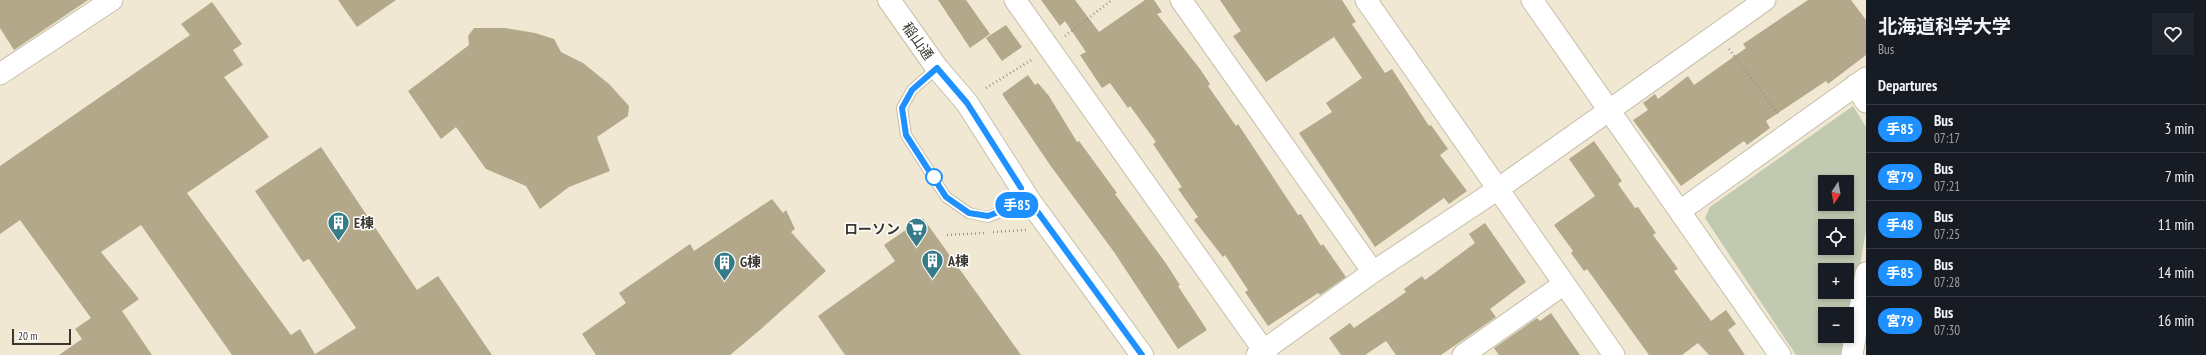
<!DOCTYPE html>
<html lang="en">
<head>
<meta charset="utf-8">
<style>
  body { margin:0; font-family:"PT Sans Narrow","Noto Sans JP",sans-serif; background:#20242c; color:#f1f3f6; height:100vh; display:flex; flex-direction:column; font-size:15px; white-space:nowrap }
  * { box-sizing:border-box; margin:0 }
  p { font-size:13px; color:#9ea1a6 }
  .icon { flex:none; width:22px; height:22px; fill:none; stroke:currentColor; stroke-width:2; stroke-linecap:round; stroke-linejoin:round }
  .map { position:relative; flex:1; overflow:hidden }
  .panel { display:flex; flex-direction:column; background:#171b24; width:340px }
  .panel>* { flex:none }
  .badge { padding:0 8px; border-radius:13px; font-size:14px; line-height:26px }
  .needle { width:26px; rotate:191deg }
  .fabs { position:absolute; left:1818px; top:175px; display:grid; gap:8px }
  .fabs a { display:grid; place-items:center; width:36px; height:36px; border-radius:0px; background:#171b24; box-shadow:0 2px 6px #0003; font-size:20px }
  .scale { position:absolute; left:12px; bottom:10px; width:59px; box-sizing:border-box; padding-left:4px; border:2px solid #3a372f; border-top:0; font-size:11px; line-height:14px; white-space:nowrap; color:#3a372f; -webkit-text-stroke:3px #fff; paint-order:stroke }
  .map>.badge { position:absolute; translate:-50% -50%; box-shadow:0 0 0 2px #fff }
  h2 { padding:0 12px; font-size:15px; line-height:36px }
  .round { display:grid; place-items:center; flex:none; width:42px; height:42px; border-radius:0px; background:#20242c }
  .overview { display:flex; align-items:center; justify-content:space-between; height:68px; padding:0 12px }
  h1 { font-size:19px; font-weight:700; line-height:30px }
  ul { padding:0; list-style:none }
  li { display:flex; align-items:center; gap:12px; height:48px; padding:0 12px; border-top:1px solid #363941 }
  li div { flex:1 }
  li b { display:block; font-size:15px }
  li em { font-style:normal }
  li .badge { min-width:44px; font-weight:700; text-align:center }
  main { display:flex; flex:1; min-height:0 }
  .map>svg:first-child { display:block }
  .green { fill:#c1c9b1; fill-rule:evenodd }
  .building { fill:#b3a98a }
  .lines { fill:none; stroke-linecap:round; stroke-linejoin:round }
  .service-casing { stroke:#c6bfaa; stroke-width:12 }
  .minor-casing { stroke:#c6bfaa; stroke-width:23 }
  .tertiary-casing { stroke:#c6bfaa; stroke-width:24 }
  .path { stroke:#9a9485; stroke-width:2.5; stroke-dasharray:1 3; stroke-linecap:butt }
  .service { stroke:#fff; stroke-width:10 }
  .minor { stroke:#fff; stroke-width:21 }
  .tertiary { stroke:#fff; stroke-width:22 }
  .line-casing { stroke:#fff; stroke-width:9 }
  .line { stroke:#1e90ff; stroke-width:6 }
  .stop-dot { fill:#fff; stroke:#1e90ff; stroke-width:2 }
  .labels { text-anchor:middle; stroke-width:3; stroke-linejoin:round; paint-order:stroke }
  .street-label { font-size:14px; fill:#3a372f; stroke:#fff }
  .poi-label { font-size:14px; font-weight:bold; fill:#3a372f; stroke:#fff; text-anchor:start }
</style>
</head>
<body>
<main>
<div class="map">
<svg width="1866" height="355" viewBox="0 0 1866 355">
  <rect width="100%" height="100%" fill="#f0e8d2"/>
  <!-- green -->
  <path class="green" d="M1853,106l13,21v103l-21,125h-49l-91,-137 5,-11zM1825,182h22v22h-22zM1825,226h22v22h-22zM1825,270h22v22h-22zM1825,314h22v22h-22z"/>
  <!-- building -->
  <path class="building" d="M0,0h88l-74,50 -14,-22z
    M338,0h58l-39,27z
    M938,0h28l24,34 -20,14z
    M1041,0h34l24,32 46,-32h9l8,12 -5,2 43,55 10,15 -2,2 28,40 2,-2 60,91 3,-1 20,32 2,-2 23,33 -26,18 -2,-2 -50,33 -23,-34 3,-2 -23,-35 -2,2 -29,-37 4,-3 -20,-28 4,-2 -29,-43 3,-2 -26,-36 -2,2 -18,-25 -8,5 -22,-33 6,-3 -21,-31 -5,5z
    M1220,0h122l14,22 -4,2 33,49 7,-4 37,57 2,-1 17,24 -8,6 27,36 -18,13 -5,-6 -69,49 -76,-114 33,-21 -6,-9 36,-25 -28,-41 -68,45 -33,-46 8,-5z
    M1808,0h43l15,20v35l-38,29 -2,-3 -60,40 4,7 -23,17 -3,-4 -63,45 -48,-66 15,-10 -5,-7 12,-9 3,5 30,-23 6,9 52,-37 -3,-4z
    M212,2l30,42 -9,6 10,15 -19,12 45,60 -82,56 104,142 9,-6 15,25 41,-26 -47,-69 -6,3 -48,-71 66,-44 96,143 21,-14 54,79h-260l-91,-130 -40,27 38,47 -17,12 30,44h-93l23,-16 -7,-10 16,-11 -71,-98 -20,14v-68l190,-131 -9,-11z
    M1006,25l16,22 -20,14 -16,-23z
    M474,28h31l30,5 19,6 7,13 22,11 26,21 20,22 -1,10 -31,21 13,34 -41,16 -29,22 -14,-23 -40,-17 -30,-42 -15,12 -33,-48 61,-46 -1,-9z
    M1028,75l7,10 3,-2 11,13 28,46 2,-1 38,52 -2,1 50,68 15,23 -2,1 29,44 -29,19 -64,-97 -64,-87 -48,-71z
    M1594,141l28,40 -4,3 17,24 3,-1 18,26 -3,2 25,34 -4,2 37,50 15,-11 10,14 -8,6 17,25h-36l-11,-12 -16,12h-33l-62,-86 -3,2 -13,-18 2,-2 -19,-26 41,-29 -26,-37z
    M772,199l11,14 3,-3 9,19 -4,3 35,39 -65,58 -31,26h-134l-14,-21 44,-31 -7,-10 71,-49 4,7z
    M923,218l98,137h-176l-27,-39 77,-55 -11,-16z
    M1485,223l41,59 -36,27 6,8 -55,38h-45l-10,-14 -21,14h-24l-12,-17 21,-15 4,5 52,-36 -2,-3 18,-13 3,4 50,-37 -6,-9z
    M1551,313l29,42h-81l-5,-7 43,-30 3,3z"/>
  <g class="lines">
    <defs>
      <path id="service" d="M937,68l-25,22 -10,18 4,27 40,62 23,16 19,4 41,-17"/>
      <path id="minor" d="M1015,0l252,355
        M1181,0l192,272
        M1366,0l248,355
        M1532,0l248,355
        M0,74l112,-74
        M1855,85l11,17
        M1680,211l186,-133
        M1257,355l116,-83 125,-83 267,-189
        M1463,355l101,-71
        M1852,355l14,-82"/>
      <path id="tertiary" d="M889,0l48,68 30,35 62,97 113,155"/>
    </defs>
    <!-- service casing -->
    <use href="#service" class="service-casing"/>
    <!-- minor casing -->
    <use href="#minor" class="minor-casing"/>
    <!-- tertiary casing -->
    <use href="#tertiary" class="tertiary-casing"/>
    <!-- path -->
    <path class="path" d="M1065,36l47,-36
      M1729,49l50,66
      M986,88l47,-29
      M993,232l33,-2
      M947,235l37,-2"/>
    <!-- service -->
    <use href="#service" class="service"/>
    <!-- minor -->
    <use href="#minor" class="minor"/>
    <!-- tertiary -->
    <use href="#tertiary" class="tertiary"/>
  </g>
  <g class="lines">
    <defs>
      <path id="line" d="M1021,188l-54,-85 -30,-35 -25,22 -10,18 4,27 40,62 23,16 19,3 41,-16 113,155"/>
    </defs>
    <!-- line casing -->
    <use href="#line" class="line-casing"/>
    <!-- line -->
    <use href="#line" class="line"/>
  </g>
  <!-- icons -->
  <defs>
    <symbol id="building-pin" viewBox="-11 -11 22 30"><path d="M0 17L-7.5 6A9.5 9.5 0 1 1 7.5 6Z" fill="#367c88" stroke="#fff"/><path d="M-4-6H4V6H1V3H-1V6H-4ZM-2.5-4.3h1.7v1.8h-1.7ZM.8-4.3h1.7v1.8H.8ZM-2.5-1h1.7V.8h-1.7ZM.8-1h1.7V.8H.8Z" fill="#fff"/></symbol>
    <symbol id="supermarket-pin" viewBox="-11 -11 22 30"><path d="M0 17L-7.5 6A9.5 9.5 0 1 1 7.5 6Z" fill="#367c88" stroke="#fff"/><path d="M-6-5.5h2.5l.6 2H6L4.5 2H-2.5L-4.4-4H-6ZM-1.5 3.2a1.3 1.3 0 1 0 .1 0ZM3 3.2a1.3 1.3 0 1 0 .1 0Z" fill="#fff"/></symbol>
  </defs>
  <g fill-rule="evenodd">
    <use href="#building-pin" x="326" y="210" width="25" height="34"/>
    <use href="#supermarket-pin" x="904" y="216" width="25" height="34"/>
    <use href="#building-pin" x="920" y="248" width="25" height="34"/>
    <use href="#building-pin" x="712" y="250" width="25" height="34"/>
  </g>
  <!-- markers -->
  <circle class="stop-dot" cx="934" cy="177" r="8"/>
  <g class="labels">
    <!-- street labels -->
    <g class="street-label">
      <text transform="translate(918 41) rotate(55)" y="5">稲山通</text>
    </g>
    <!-- poi labels -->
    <g class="poi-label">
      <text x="354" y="228">E棟</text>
      <text x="900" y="234" text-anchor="end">ローソン</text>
      <text x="948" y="266">A棟</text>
      <text x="740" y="267">G棟</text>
    </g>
  </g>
</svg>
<div class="fabs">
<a><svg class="needle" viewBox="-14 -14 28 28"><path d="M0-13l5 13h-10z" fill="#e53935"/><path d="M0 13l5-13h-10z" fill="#9ea1a6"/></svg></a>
<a><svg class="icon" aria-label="locate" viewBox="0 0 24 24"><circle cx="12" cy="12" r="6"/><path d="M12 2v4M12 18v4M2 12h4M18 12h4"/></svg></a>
<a>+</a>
<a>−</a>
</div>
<div class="scale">20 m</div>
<b class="badge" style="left:1017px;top:205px;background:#1e90ff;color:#fff">手85</b>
</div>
<section class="panel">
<div class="overview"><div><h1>北海道科学大学</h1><p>Bus</p></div><a class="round"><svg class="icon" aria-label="heart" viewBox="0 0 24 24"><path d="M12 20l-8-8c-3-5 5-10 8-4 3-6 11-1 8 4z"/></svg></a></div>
<h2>Departures</h2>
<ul>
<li><span class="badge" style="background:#1e90ff;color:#fff">手85</span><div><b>Bus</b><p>07:17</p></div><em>3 min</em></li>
<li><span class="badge" style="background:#1e90ff;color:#fff">宮79</span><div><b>Bus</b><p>07:21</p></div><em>7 min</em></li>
<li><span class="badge" style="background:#1e90ff;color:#fff">手48</span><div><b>Bus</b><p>07:25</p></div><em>11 min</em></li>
<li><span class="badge" style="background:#1e90ff;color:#fff">手85</span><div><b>Bus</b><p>07:28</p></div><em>14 min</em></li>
<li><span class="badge" style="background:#1e90ff;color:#fff">宮79</span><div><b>Bus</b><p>07:30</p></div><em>16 min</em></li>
</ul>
</section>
</main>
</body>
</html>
